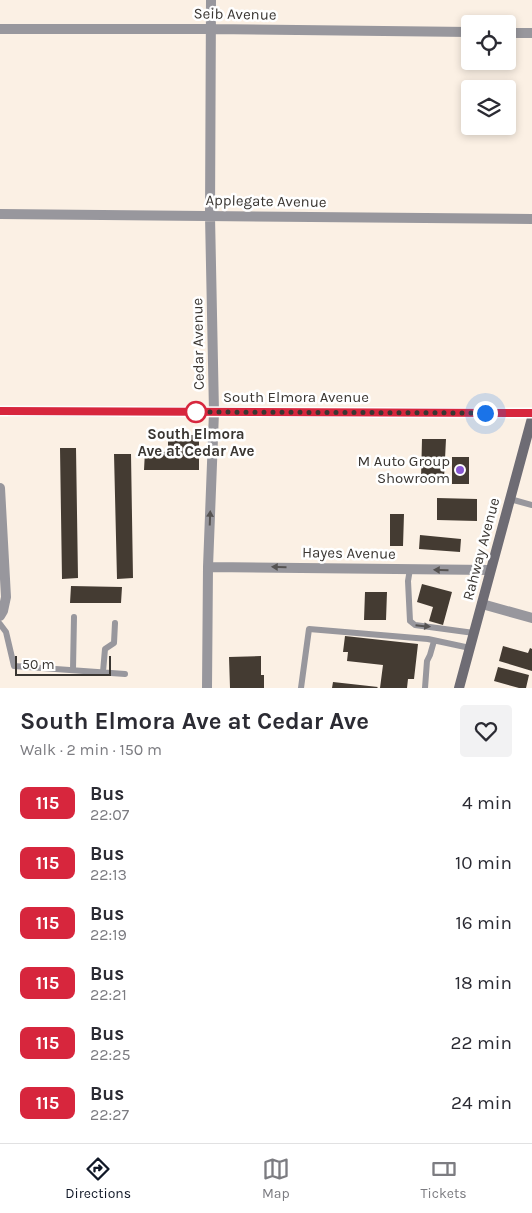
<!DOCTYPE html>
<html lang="en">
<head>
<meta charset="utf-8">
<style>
  body { margin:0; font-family:Karla,sans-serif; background:#f2f2f3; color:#2b2b33; height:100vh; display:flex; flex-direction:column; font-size:19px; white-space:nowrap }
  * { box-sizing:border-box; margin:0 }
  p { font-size:16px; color:#7c7c81 }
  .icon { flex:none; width:28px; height:28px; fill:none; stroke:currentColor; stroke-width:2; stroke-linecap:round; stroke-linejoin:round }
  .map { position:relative; height:688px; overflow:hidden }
  .details { display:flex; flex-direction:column; background:#fff; flex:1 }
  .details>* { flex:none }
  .badge { padding:0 10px; border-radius:8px; font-size:18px; line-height:32px }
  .buttons { position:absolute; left:461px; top:15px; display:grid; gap:10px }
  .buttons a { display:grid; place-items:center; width:55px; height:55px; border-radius:5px; background:#fff; box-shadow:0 2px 8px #0003; font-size:25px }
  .scale { position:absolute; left:15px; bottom:12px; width:96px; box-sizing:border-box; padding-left:5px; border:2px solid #3a3632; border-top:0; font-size:14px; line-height:18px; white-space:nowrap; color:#3a3632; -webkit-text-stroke:4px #fff; paint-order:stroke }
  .you { position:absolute; width:25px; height:25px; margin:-12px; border:4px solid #fff; border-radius:50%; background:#1a73e8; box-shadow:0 0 0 8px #1a73e833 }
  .map>.badge { position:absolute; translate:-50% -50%; box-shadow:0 0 0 2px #fff }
  .round { display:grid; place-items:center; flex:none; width:52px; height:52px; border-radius:5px; background:#f2f2f3 }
  .overview { display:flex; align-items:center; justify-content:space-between; height:85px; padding:0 20px }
  h1 { font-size:24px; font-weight:700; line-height:38px }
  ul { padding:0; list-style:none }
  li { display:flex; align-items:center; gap:15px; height:60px; padding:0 20px }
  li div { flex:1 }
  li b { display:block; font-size:19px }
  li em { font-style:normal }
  li .badge { min-width:55px; font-weight:700; text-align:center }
  .menu { display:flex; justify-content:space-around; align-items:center; height:70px; border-top:1px solid #e1e1e2; background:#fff; font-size:14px; color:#7c7c81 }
  .menu a { display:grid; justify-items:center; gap:2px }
  .menu .on { color:#111827 }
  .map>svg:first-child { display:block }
  .building { fill:#443b32 }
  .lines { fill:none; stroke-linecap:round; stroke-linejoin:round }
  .lane { stroke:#98979d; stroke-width:6 }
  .street { stroke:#98979d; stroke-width:10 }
  .secondary { stroke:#6e6c74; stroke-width:10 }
  .oneway { fill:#565352 }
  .line-casing { stroke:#fff; stroke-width:11 }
  .line { stroke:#d7263d; stroke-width:8 }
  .walk { stroke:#3a3632; stroke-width:5; stroke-dasharray:0 9 }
  .stop-dot { fill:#fff; stroke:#d7263d; stroke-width:2.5 }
  .poi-dot { fill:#8858d1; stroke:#fff; stroke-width:2 }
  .labels { text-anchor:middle; stroke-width:5; stroke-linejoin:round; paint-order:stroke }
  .street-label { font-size:15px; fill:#3a3632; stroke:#fff }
  .stop-label { font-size:15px; font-weight:bold; fill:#3a3632; stroke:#fff }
  .poi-label { font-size:15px; fill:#3a3632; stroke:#fff; text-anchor:end }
</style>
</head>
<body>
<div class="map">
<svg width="532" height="688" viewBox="0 0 532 688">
  <rect width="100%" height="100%" fill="#fbf0e4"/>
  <!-- building -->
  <path class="building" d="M168,435h31v35h-55l1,-19 23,1z
    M422,439h24l-2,40h-23z
    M60,448h16l2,130 -16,1z
    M114,454h17l2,124 -16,1z
    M452,457h17v27h-17z
    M437,498l40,1v22l-40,-1z
    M390,514h14l-1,32h-13z
    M420,535l41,4 -1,13 -41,-3z
    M422,584l30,8 -9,33 -14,-4 4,-14 -16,-5z
    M71,586l51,1 -1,16h-51z
    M365,592h22l-1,28h-22z
    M345,636l73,8 -4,35h-6l-1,9h-27l3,-23 -36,-4 1,-9h-5z
    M503,646l25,7 2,-5 2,1v22l-33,-10z
    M261,656v19h3v13h-34l-1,-31z
    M498,667l31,8 -3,13h-7l-25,-7z
    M333,682l45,5 -1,1h-45z"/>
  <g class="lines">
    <!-- lane -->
    <path class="lane" d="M510,499l22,6
      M410,569l-2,12 2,40 5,4 59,8
      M0,624l6,8 8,34 111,8
      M73,669l1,-52
      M103,672l2,-23 9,-6 1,-20
      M301,688l8,-59 119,10 42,9
      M425,688l2,-27 3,-6 4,-14"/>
    <!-- street -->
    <path class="street" d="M0,29h211l259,3
      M508,33h24
      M0,214l532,5
      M0,488l6,109 -3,14 -3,5
      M208,567l282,3
      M482,604l50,14
      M207,688l1,-121 6,-155 -4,-196 1,-216"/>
    <!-- secondary -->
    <path class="secondary" d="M0,411l532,2
      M459,688l73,-270"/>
  </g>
  <!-- one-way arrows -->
  <defs><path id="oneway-solid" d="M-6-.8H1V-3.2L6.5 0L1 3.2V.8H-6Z" transform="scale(1.25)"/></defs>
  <g class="oneway">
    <use href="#oneway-solid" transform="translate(210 518) rotate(-88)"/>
    <use href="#oneway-solid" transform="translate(279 567) rotate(-179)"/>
    <use href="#oneway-solid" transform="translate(441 570) rotate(-179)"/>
    <use href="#oneway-solid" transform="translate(423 626) rotate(6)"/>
  </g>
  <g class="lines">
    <defs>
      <path id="line" d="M0,411l532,2"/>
    </defs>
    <!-- line casing -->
    <use href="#line" class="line-casing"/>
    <!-- line -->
    <use href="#line" class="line"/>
    <!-- walk -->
    <path class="walk" d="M196,412h-2l291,1"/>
  </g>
  <!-- markers -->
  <circle class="stop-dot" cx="196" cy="412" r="10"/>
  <circle class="poi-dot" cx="460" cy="470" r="5"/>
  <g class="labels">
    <!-- street labels -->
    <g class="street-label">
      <text transform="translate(235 14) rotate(1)" y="5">Seib Avenue</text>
      <text transform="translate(266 201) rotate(1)" y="5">Applegate Avenue</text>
      <text transform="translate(198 344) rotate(-91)" y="5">Cedar Avenue</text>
      <text x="296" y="402">South Elmora Avenue</text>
      <text transform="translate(481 549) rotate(-75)" y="5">Rahway Avenue</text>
      <text transform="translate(349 553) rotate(1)" y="5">Hayes Avenue</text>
    </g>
    <!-- stop labels -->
    <g class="stop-label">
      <text x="196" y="439">South Elmora<tspan x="196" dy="17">Ave at Cedar Ave</tspan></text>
    </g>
    <!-- poi labels -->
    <g class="poi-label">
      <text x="450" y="466">M Auto Group<tspan x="450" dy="17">Showroom</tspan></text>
    </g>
  </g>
</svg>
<div class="buttons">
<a><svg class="icon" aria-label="locate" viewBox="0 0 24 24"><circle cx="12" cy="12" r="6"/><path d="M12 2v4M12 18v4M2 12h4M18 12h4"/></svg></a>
<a><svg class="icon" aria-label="layers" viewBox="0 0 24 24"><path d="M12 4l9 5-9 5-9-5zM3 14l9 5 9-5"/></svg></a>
</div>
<div class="scale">50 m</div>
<div class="you" style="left:485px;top:413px"></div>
</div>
<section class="details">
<div class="overview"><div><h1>South Elmora Ave at Cedar Ave</h1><p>Walk · 2 min · 150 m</p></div><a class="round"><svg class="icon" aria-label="heart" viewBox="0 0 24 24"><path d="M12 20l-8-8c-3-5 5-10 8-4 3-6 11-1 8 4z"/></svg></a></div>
<ul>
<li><span class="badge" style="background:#d7263d;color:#fff">115</span><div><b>Bus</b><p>22:07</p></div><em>4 min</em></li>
<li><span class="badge" style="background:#d7263d;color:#fff">115</span><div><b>Bus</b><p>22:13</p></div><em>10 min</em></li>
<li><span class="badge" style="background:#d7263d;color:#fff">115</span><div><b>Bus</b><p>22:19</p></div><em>16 min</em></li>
<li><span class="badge" style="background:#d7263d;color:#fff">115</span><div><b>Bus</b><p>22:21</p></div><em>18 min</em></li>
<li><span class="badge" style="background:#d7263d;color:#fff">115</span><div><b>Bus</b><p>22:25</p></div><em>22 min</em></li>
<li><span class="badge" style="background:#d7263d;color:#fff">115</span><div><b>Bus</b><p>22:27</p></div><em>24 min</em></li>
</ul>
</section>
<nav class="menu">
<a class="on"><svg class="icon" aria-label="directions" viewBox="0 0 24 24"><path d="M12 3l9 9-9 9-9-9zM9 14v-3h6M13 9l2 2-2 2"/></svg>Directions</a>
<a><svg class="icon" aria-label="map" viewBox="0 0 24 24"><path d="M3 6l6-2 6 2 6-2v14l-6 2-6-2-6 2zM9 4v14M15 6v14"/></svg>Map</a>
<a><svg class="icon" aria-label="tickets" viewBox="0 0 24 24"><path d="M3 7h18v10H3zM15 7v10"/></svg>Tickets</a>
</nav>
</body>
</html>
